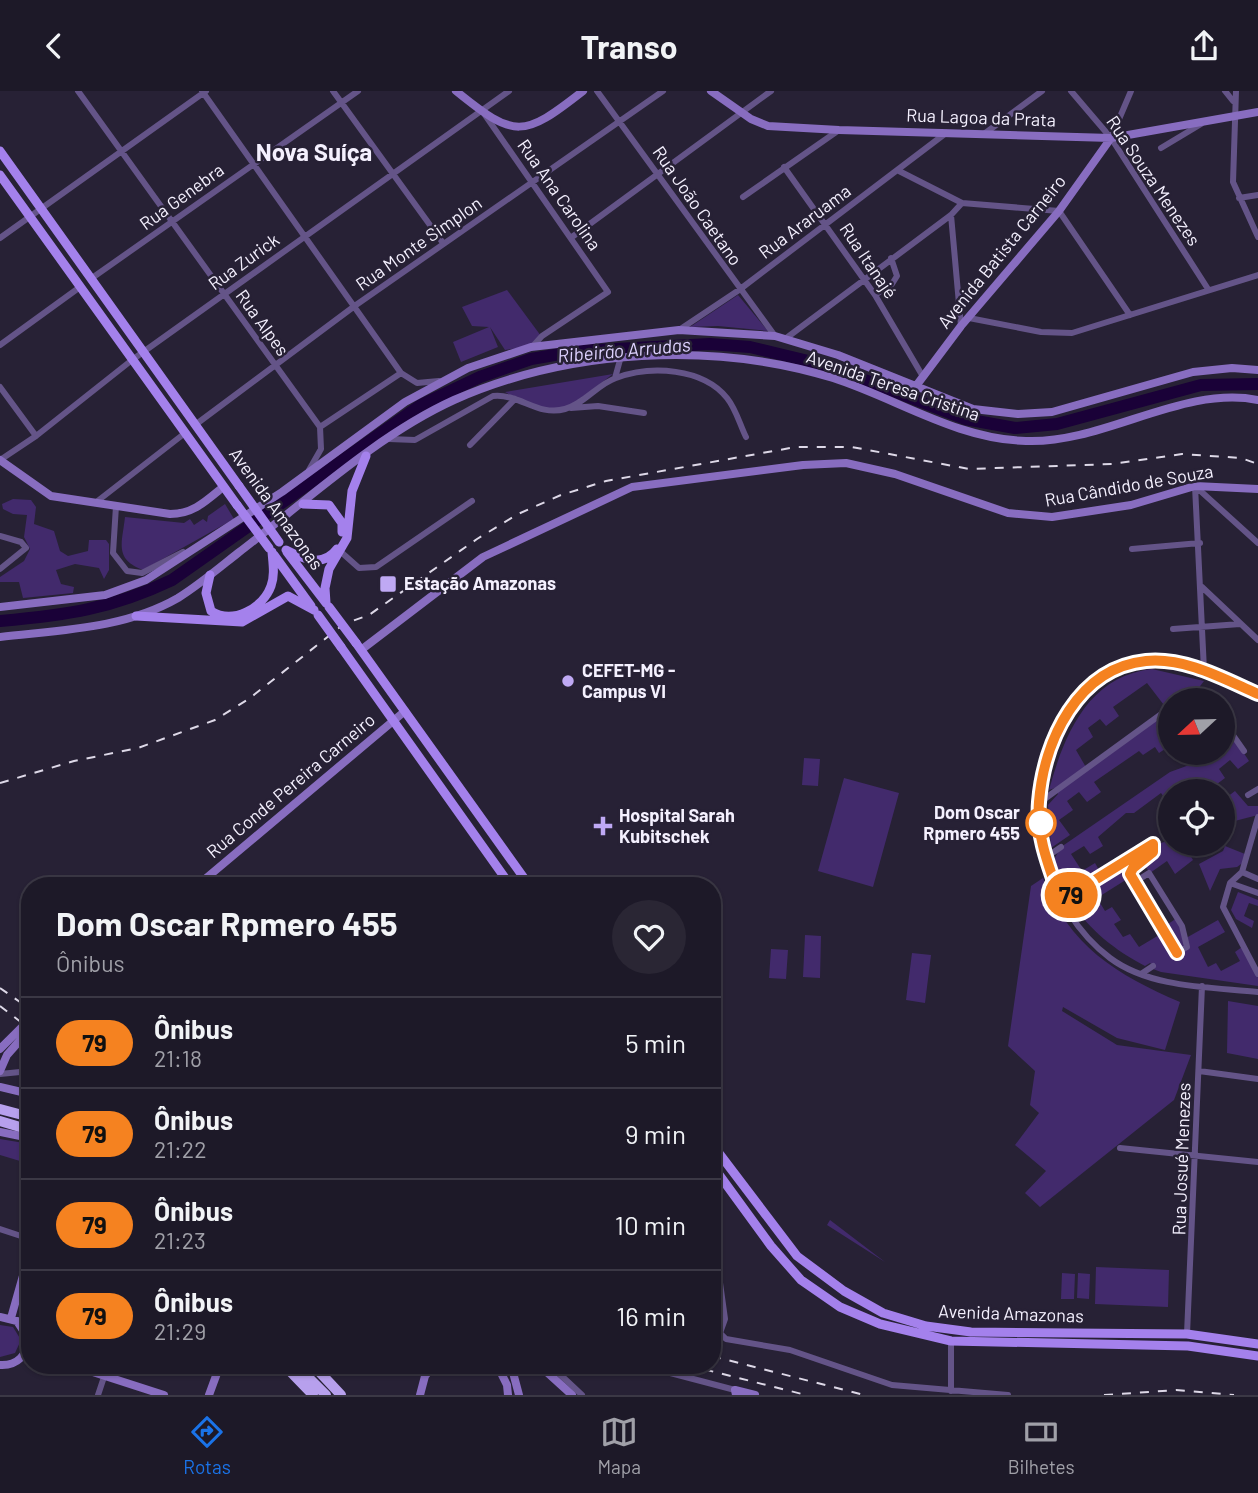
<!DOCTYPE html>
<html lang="pt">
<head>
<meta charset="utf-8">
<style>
  body { margin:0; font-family:Barlow,sans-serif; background:#2a2634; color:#f1f3f6; height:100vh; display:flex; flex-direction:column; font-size:26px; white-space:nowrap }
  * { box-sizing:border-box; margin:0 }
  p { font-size:23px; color:#a0a0a8 }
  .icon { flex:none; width:38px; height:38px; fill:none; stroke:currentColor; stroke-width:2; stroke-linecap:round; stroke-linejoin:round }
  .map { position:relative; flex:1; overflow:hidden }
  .side { position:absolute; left:21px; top:786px; width:700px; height:497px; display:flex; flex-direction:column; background:#1d1928; border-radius:28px; box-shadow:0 2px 5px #0004,0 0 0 2px #3b3845 }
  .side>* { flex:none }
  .badge { padding:0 14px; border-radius:23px; font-size:24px; line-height:46px }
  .needle { width:46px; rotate:248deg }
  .fabs { position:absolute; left:1158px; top:597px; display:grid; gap:14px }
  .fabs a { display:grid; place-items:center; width:77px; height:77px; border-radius:50%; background:#1d1928; box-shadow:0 2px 5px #0004,0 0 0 2px #3b3845; font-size:35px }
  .map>.badge { position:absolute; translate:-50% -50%; box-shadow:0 0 0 4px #fff }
  .round { display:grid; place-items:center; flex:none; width:74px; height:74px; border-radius:37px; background:#2a2634 }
  .headline { display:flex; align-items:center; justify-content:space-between; height:119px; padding:0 35px }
  h1 { font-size:33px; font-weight:700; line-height:52px }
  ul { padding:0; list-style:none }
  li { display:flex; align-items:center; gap:21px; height:91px; padding:0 35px; border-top:2px solid #3b3845 }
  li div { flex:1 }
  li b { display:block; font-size:26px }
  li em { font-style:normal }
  li .badge { min-width:77px; font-weight:700; text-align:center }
  header { display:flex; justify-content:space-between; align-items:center; height:91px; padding:0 35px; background:#1d1928; font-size:32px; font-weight:700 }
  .tabs { display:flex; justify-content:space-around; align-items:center; height:98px; border-top:2px solid #3b3845; background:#1d1928; font-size:19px; color:#a0a0a8 }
  .tabs a { display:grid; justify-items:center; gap:4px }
  .tabs .on { color:#1a73e8 }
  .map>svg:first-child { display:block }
  .green { fill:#422a6c; fill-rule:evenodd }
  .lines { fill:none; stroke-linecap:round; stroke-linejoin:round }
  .river { stroke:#1a0138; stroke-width:12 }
  .street { stroke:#645488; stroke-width:6 }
  .secondary { stroke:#886dc0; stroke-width:8 }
  .primary { stroke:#a481ec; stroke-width:9 }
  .highway { stroke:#b7a0ed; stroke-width:10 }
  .rail { stroke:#ddd8e7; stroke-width:2; stroke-dasharray:9 9; stroke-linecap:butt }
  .primary-bridge { stroke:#a481ec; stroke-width:9 }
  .line-casing { stroke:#fff; stroke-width:16 }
  .line { stroke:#f58220; stroke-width:10 }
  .poi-dot { fill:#bfa9f4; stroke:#272135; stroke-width:2.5 }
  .stop-dot { fill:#fff; stroke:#f58220; stroke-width:3.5 }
  .labels { text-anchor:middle; stroke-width:5; stroke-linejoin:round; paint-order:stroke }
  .street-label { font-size:18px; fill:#f4f0fe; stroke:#272135 }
  .poi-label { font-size:18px; font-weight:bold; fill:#f4f0fe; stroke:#272135; text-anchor:start }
  .stop-label { font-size:18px; font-weight:bold; fill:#f4f0fe; stroke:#272135; text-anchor:end }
  .water-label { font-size:19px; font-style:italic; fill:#ded2ff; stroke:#272135 }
  .district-label { font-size:24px; font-weight:bold; fill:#f4f0fe; stroke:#272135 }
</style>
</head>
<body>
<header><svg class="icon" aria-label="back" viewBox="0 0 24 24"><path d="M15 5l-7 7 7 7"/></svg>Transo<svg class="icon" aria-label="share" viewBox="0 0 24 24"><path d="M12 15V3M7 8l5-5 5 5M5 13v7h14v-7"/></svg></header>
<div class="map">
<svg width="1258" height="1304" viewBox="0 0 1258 1304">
  <rect width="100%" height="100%" fill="#272135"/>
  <!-- green -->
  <path class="green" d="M507,199l34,46 -9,10 -27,4 -15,-23 8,20 -37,15 -8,-20 36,-15 -17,-1 -10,-19z
    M738,204l30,36 -50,-5 -28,1z
    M613,283c-44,33 -56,51 -108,18z
    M13,408l18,1 5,7 -2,17 20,7 6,20 8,5 20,-5 1,-11h17l3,4v26l-5,9 -5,-11 -24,-4 -19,6 5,14 13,3 -1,6 -50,5 -4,-16h-19v-5l24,-16 6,-12 -6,-12 3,-22 -14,-1 -10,-5 -1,-5z
    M225,413l9,15 -91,51c-29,-11 -21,-26 -18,-53l59,6 6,-4 4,6 9,-6 4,3 1,-6z
    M1152,578l52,12 -13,17 3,2h-23v35l-4,3 4,7 -12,8 -4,-6 -12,8 -4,-4 -45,31 7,10 -14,10 -8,-10 -12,9 6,9 -14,10 11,15 -19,13 -3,-43 10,-11 -3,-6 -6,2c15,-55 39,-114 103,-121zM1147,592l20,26 -80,60 -11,-19 17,-13 -5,-9 12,-9 6,7 13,-10 -6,-9z
    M1223,630l26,40 -11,8 -8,-9 -11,9 6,9 -12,9 3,4h-45l-2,13 -8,-11 -27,20h-8l-28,24 5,9 -13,8 -6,-8 -13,8 11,17 13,-8 4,7 -30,21 -5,-1 -11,-29 8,-14 109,-75 33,-12 -6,-7h26z
    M804,667l16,1 -2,27 -16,-1z
    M844,687l55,15 -26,94 -55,-16z
    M1235,700l13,15h10v9l-35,9v-24z
    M1171,749v3l23,1 -8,4 7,12 -18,14 -8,-13 -17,12 -7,-10 -10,5 -1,8 -35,22 8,13 7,-4 9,13 -7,4 9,13 7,-3 9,13 25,-15 -2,-4 15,-10 9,20 32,-18 7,12 -27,15 10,20 8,-4 5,8 19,-10 -5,-9 7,-5 16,31v8l-97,-14 -8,-3 2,-1 -5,-5 -5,3c-32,-17 -54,-35 -75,-65l7,-6 -2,-3 79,-47z
    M1225,755l20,8 -1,8 -7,5 -17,2 -10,22 -11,-27 24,-13z
    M1043,787c26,68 74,97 137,124l-15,48 -48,-12 -54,-31 -1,4 55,34 74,10 -17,45 -134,107 -15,-14 21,-22 -31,-26 24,-32 -9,-8 5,-34 -27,-25 23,-160z
    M1238,801l20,8v6l-9,-3 -5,13 10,5 -2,7 -16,-9 -5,-9z
    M805,844l16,1 -1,42 -17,-1z
    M771,858l17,1 -2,29 -17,-1z
    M912,862l19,2 -6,48 -19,-3z
    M1228,910l30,5v53l-31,-6z
    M0,1048l30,5v20l-30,-9z
    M830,1129l55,42 -58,-37z
    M1096,1176l73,3 -1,37 -73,-3z
    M1062,1182l13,1 -1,25h-13z
    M1078,1182l12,1 -1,25 -12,-1z
    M0,1234l13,2 8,13 -6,13 -15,4z"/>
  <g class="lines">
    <!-- river -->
    <path class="river" d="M0,530c67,-6 111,-12 172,-41l249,-175 59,-28 51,-18 47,-8 132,-7 40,3 79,19 136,53 50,9 42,-4 144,-39 57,-1"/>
    <!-- street -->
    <path class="street" d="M78,0l242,336 1,22 -12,21
      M202,0l199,282 16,10 22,-2
      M333,0l110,152
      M597,0l178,245
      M1071,0l40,47 97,151
      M1225,0l8,10
      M1236,0l-3,91 25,55
      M485,24l123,177 -66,44 -10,11
      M984,43l58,-43
      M1111,47l20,-47
      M1161,57l40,-24
      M784,76l91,128 47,80
      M899,80l63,32 97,8 71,104
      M743,106l96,-67
      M1239,107l19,-3
      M951,124l10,111
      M572,146l199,-146
      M0,147l206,-147
      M92,187l266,-187
      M875,204l17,-11 5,-8 -6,-18
      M969,227l72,14 31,1 186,-58
      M679,239l60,-40 207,-157
      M785,248l166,-124 11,-12
      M0,254l80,-58
      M615,287l5,-18
      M0,296l36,49
      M571,317l27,-2 46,7
      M195,334l161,-120 307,-214
      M320,336l81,-54
      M389,348l26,1 78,-44c26,-3 45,21 72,13 19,-5 33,-25 51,-31 35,-13 87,-10 111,20 9,11 13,27 19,39
      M470,354l45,-46
      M0,369l36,-24 96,-76 377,-269
      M1195,395l9,184
      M1195,395l63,57
      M95,412l90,-70
      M116,415l-3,47 14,18 15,2 41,-21
      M0,445l21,6 5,6 -26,21
      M1132,458l68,-6
      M341,461l18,16 17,-1 96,-66
      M1202,496l56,53
      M1173,538l67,-5
      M1258,603c-35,-15 -71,-36 -111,-33 -88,6 -120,124 -102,196 9,38 33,77 65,101 40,30 100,29 148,34
      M1185,609h9
      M1223,630l21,30
      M1248,704l10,-6
      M1039,712l132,-96
      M1045,767l16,-11
      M1242,781l16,-55
      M1258,788l-16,-7 -12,11 -7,24 35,67
      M1230,792l28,10
      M1061,810l92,-57v8l-20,16 -3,6 5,8 42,71 10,-6 -5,-21 -33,-53 -14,9
      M1141,883l12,-8
      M1199,980l59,8
      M0,983l30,-3
      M1120,1057l138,14
      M712,1101l12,-10
      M712,1134l13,94 -5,14 6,6 64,11 102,35 116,10
      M0,1138l30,10
      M1187,1243l15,-348
      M951,1250v50
      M550,1274l32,30
      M640,1274l95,25
      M98,1304l10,-30"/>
    <!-- secondary -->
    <path class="secondary" d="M456,0c59,48 67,47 127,0
      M711,0l40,28 17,7 71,4 272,8 147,-26
      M916,295l45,-60 98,-115 52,-73
      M0,369l51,36 119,18c23,0 36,-13 53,-27
      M0,516l105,-12 41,-15 136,-88 123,-90 63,-34 63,-21 148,-17 96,6 63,19 135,54 45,5 34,-2 141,-40 39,-4 26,2
      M0,546c60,-7 124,-8 178,-39 21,-13 41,-30 60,-45 67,-51 139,-118 216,-153 115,-51 259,-59 379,-22 65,21 123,61 193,63 78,3 156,-56 232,-41
      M361,559l122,-93 149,-70 171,-22 43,-2 49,11 113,39 44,4 79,-12 64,-19 63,3
      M198,794l207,-174
      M0,958l30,-30
      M0,980l7,-16 23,-26
      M0,996l30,7
      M0,1041l30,6
      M0,1226l17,4 11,17c0,17 -11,28 -28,27
      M11,1227l19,-67
      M71,1274l93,30
      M497,1274l10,20 1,10
      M511,1274l8,30
      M539,1274l33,30
      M209,1304l11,-30
      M420,1304l5,-19 9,-11
      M736,1304l-1,-5 20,5"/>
    <!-- primary -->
    <path class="primary" d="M0,60l239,335
      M0,84l237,330
      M303,413l26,1 13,18v9
      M286,459c17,9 37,18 51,-1
      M287,461l39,51
      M274,464l37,51
      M210,484l-4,18 5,18c22,14 52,-3 60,-25 4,-11 2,-22 1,-34
      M326,512l-1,-15 4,-19 18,-31 5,-47 14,-35
      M136,525l106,6 46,-26 26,14
      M356,552l173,242
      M341,556l169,238
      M712,1053l85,112 47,35 39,22 43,13 45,6 216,2 71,10
      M712,1074l59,81 30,34 39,27 40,17 71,17 237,5 70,10"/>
    <!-- highway -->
    <path class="highway" d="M0,1018l30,8
      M0,1030l30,9
      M284,1274l29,30
      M296,1274l30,30
      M313,1274l28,30"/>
    <!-- rail -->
    <path class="rail" d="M0,692l74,-22 64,-13 77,-28 35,-22 94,-74 25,-9 108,-76 41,-25 43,-19 45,-14 190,-34h56l117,22 143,-5 70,-10 59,4 17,6
      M0,897l30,21
      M0,915l30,23
      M712,1265l152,39
      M687,1274l119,30
      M1104,1304l72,-5 58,5"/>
    <!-- primary-bridge -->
    <path class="primary-bridge" d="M239,395l40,56
      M237,414l32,43
      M329,516l27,36
      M318,524l23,32"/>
  </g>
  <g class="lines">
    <defs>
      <path id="line" d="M1177,862l-47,-79 3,-6 20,-16v-8l-92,57c-11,-32 -25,-64 -22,-99 5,-62 39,-134 107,-141 39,-4 78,18 112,33"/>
    </defs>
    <!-- line casing -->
    <use href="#line" class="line-casing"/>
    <!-- line -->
    <use href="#line" class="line"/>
  </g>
  <!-- markers -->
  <g class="poi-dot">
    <rect x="379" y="484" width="18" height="18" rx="3.5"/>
    <circle cx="568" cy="590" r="7"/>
    <path d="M599.5 724.5h7v7h7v7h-7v7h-7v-7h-7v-7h7z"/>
  </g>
  <circle class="stop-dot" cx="1041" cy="732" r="14"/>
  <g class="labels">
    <!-- street labels -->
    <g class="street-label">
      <text transform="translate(981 27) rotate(2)" y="6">Rua Lagoa da Prata</text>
      <text transform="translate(1153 90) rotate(56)" y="6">Rua Souza Menezes</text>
      <text transform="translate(559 104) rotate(55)" y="6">Rua Ana Carolina</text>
      <text transform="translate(182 106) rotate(-36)" y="6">Rua Genebra</text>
      <text transform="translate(697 115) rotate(55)" y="6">Rua João Caetano</text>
      <text transform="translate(805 131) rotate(-37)" y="6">Rua Araruama</text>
      <text transform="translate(419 153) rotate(-35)" y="6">Rua Monte Simplon</text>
      <text transform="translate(1002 161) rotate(-51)" y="6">Avenida Batista Carneiro</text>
      <text transform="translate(868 170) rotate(56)" y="6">Rua Itanajé</text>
      <text transform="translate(244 171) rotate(-36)" y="6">Rua Zurick</text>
      <text transform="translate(262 232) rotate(54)" y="6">Rua Alpes</text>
      <text transform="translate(893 295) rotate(19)" y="6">Avenida Teresa Cristina</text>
      <text transform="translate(1129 395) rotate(-10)" y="6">Rua Cândido de Souza</text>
      <text transform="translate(276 418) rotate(54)" y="6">Avenida Amazonas</text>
      <text transform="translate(291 695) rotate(-40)" y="6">Rua Conde Pereira Carneiro</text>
      <text transform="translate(1182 1068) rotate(-88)" y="6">Rua Josué Menezes</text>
      <text transform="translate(1011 1223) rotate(2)" y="6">Avenida Amazonas</text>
    </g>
    <!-- poi labels -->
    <g class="poi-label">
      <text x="404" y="499">Estação Amazonas</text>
      <text x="582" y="586">CEFET-MG -<tspan x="582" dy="21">Campus VI</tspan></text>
      <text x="619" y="731">Hospital Sarah<tspan x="619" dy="21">Kubitschek</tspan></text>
    </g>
    <!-- stop labels -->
    <g class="stop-label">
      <text x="1020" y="728">Dom Oscar<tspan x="1020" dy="21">Rpmero 455</tspan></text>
    </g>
    <!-- water labels -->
    <g class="water-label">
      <text transform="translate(624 259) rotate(-5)" y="7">Ribeirão Arrudas</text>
    </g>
    <!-- district labels -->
    <g class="district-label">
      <text x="314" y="70">Nova Suíça</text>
    </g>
  </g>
</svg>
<div class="fabs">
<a><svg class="needle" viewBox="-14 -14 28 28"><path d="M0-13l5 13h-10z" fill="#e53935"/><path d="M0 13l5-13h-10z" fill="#a0a0a8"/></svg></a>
<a><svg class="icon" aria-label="locate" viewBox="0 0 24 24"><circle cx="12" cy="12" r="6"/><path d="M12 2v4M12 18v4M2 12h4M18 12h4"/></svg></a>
</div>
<b class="badge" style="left:1071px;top:804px;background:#f58220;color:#111">79</b>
<section class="side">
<div class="headline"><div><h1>Dom Oscar Rpmero 455</h1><p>Ônibus</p></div><a class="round"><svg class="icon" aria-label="heart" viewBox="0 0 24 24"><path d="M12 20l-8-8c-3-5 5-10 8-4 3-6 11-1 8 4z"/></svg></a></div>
<ul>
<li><span class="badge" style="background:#f58220;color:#111">79</span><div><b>Ônibus</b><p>21:18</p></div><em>5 min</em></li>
<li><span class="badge" style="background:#f58220;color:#111">79</span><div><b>Ônibus</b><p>21:22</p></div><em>9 min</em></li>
<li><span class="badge" style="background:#f58220;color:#111">79</span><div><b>Ônibus</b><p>21:23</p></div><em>10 min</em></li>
<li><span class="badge" style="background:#f58220;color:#111">79</span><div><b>Ônibus</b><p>21:29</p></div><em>16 min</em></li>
</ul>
</section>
</div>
<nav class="tabs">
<a class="on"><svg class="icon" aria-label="directions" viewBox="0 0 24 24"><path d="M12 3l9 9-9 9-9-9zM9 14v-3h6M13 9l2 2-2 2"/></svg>Rotas</a>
<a><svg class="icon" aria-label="map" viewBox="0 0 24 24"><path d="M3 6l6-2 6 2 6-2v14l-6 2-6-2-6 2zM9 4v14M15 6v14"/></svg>Mapa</a>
<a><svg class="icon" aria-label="tickets" viewBox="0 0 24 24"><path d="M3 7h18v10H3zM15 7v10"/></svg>Bilhetes</a>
</nav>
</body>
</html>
